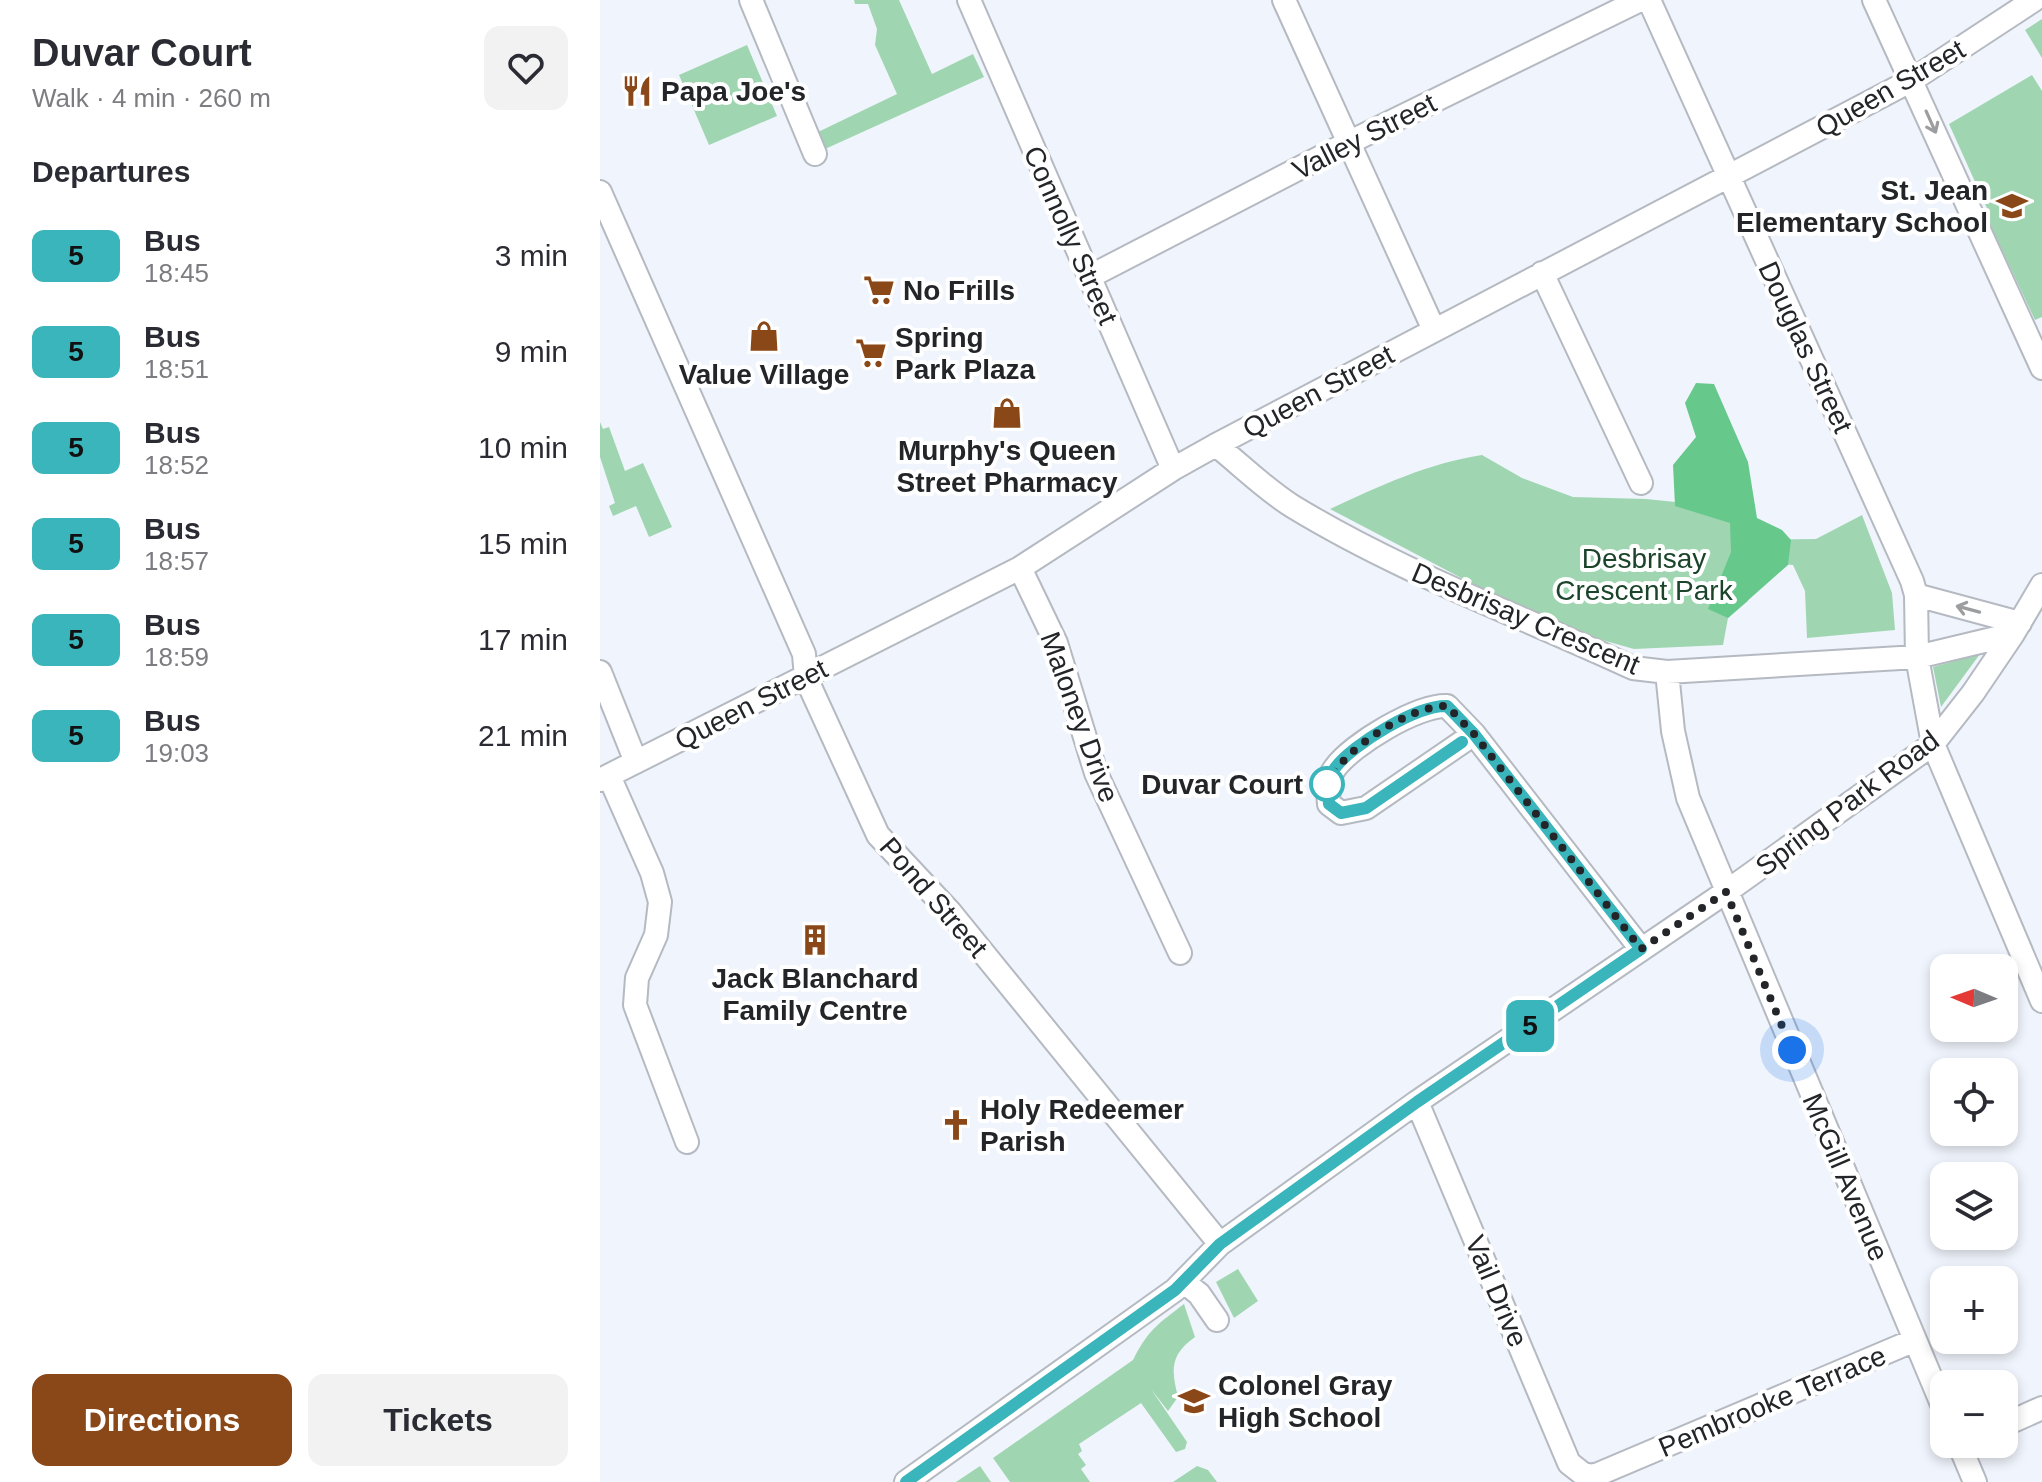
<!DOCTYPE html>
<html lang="en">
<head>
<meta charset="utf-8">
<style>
  body { margin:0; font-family:Arial,sans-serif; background:#f2f2f3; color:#2b2b33; height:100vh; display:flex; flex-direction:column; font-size:30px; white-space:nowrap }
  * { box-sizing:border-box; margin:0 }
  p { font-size:26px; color:#7c7c81 }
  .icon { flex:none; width:44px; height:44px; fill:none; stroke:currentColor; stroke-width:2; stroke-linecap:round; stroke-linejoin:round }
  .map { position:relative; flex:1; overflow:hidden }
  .sheet { display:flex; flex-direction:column; background:#fff; width:600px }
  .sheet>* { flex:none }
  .badge { padding:0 16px; border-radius:12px; font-size:28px; line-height:52px }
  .needle { width:52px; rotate:272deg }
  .tools { position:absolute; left:1330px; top:954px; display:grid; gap:16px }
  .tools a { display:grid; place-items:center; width:88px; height:88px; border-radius:16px; background:#fff; box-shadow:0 4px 12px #0003; font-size:40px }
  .you { position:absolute; width:40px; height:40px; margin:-20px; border:6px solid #fff; border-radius:50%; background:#1a73e8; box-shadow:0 0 0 12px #1a73e833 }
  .map>.badge { position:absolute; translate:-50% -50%; box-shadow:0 0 0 4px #fff }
  h2 { padding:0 32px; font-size:30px; line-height:72px }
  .round { display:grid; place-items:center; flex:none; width:84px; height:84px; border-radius:16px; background:#f2f2f3 }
  .head { display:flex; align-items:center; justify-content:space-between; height:136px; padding:0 32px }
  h1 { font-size:38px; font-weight:800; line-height:60px }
  .button { display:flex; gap:16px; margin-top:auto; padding:16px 32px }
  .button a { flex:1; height:92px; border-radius:16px; background:#8a4717; color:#fff; font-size:32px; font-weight:800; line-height:92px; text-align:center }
  .button a+a { background:#f2f2f3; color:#2b2b33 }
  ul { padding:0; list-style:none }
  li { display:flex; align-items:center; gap:24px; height:96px; padding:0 32px }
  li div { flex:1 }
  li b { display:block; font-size:30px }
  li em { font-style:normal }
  li .badge { min-width:88px; font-weight:700; text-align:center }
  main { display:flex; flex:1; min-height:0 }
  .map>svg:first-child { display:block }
  .green { fill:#9fd6b1 }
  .forest { fill:#67c88c }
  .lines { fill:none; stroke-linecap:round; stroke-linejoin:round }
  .minor-casing { stroke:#b5b9c1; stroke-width:26 }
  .minor { stroke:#fff; stroke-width:22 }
  .oneway { stroke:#9c9d9e }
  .line-casing { stroke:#fff; stroke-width:18 }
  .line { stroke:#39b5bb; stroke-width:12 }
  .walk { stroke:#232528; stroke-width:8; stroke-dasharray:0 14.4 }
  .stop-dot { fill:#fff; stroke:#39b5bb; stroke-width:4 }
  .labels { text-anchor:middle; stroke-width:8; stroke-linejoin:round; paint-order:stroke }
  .street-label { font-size:28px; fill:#232528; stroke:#fff }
  .poi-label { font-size:28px; font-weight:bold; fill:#232528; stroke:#fff; text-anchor:start }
  .park-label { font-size:28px; fill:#1b442b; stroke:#fff }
  .stop-label { font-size:28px; font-weight:bold; fill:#232528; stroke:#fff; text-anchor:end }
</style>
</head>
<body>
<main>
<section class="sheet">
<div class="head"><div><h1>Duvar Court</h1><p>Walk · 4 min · 260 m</p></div><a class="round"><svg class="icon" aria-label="heart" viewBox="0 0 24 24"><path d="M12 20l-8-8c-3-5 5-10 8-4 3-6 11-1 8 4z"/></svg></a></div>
<h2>Departures</h2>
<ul>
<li><span class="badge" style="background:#39b5bb;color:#111">5</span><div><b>Bus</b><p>18:45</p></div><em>3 min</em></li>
<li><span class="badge" style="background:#39b5bb;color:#111">5</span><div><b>Bus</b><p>18:51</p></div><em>9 min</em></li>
<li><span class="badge" style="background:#39b5bb;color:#111">5</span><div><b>Bus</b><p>18:52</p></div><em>10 min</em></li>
<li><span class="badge" style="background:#39b5bb;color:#111">5</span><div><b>Bus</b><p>18:57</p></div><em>15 min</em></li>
<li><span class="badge" style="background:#39b5bb;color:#111">5</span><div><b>Bus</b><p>18:59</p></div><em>17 min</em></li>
<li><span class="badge" style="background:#39b5bb;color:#111">5</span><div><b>Bus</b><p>19:03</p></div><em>21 min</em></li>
</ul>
<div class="button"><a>Directions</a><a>Tickets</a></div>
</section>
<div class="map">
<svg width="1442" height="1482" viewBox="0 0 1442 1482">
  <rect width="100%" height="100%" fill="#f0f4fc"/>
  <!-- green -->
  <path class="green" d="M254,0h45l33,74 41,-20 11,23 -159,72 -7,-17 79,-38 -22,-49 2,-16 -9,-25h-13z
    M1442,19v39l-17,-28z
    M147,45l30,71 -68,29 -30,-70z
    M1432,75l10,16v226l-7,3 -48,-102 3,-3 -41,-91z
    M0,422l3,7 6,-2 16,44 18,-8 29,64 -23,10 -13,-31 -23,10 -4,-10 6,-3 -15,-46z
    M882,455l40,23 51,19 73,2 69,7 22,8 5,26 74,-1 46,-24 30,78 3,37 -88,8 -2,-47 -12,-26 -33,-2 -13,11 1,27 -20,17 -5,27 -89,4 -32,-9 -91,-36 -181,-95c49,-23 99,-46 152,-54z
    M1380,654l-39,53 -8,-40z
    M638,1269l20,32 -24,17 -18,-36z
    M584,1304l11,33c-25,18 -24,32 -17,60l-10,14 -17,-22 36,53 -2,7 -9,3 -35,-49 -62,41 3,7 -4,3 8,11 -5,4 9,13h-80l-17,-24 140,-98c15,-30 25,-36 51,-56z
    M380,1466l11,16h-35z
    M597,1466l11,4 9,12h-44z"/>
  <!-- forest -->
  <path class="forest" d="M1096,383l18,1 34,78 9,56 25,12 9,10 -3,25 -60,53 -20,-9 23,-57 -1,-29 -55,-17 -2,-41 23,-28 -11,-34z"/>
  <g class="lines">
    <defs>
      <path id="minor" d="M151,0l64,154
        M369,0l204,469
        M684,0l150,330
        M1049,0l263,581 4,14 1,62 16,87 109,257
        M1274,0l168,368
        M0,192l204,462 2,24 72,157 72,77 270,332
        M942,273l99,210
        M489,277l259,-134 292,-143
        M616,445c25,20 49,44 76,61 108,66 227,109 341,162l34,4 250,-15 96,-23
        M420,568l36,75 40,130 84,180
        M1316,595l104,28
        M0,672l36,90
        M1067,672l6,59 15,67 256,611
        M874,734l-108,74 -25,5 -12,-9c-1,-13 -3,-24 6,-36 18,-24 82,-63 112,-62l27,28 167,215
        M9,776l43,97 8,29 -4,33 -19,43 -2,27 52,137
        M0,780l420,-212 153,-99 43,-24 696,-365 122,-80
        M817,1102l152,361 14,11 11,2 321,-136
        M584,1282l15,12 18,26
        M1404,1425l38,-17
        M1359,1444l16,38
        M306,1482l269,-192 45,-46 197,-142 309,-210 207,-148 40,-51 40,-59 29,-49"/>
    </defs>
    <!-- minor casing -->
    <use href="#minor" class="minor-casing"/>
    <!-- minor -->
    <use href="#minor" class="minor"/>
  </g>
  <!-- one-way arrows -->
  <defs><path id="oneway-shaft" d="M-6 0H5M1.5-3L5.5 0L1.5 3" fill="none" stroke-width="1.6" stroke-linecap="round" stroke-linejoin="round" transform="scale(2)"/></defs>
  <g class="oneway">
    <use href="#oneway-shaft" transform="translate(1331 122) rotate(66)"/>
    <use href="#oneway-shaft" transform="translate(1368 609) rotate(-165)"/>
  </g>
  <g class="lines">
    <defs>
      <path id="line" d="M306,1482l269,-192 45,-46 197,-142 224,-153 -167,-215 -27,-28c-30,-1 -94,38 -112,62 -9,12 -7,23 -6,36l12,9 25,-5 96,-66"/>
    </defs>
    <!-- line casing -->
    <use href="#line" class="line-casing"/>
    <!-- line -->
    <use href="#line" class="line"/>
    <!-- walk -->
    <path class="walk" d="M727,784c15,-34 83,-79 120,-78l27,28 167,215 85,-57 66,158"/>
  </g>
  <!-- icons -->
  <defs>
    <symbol id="restaurant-bare" viewBox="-9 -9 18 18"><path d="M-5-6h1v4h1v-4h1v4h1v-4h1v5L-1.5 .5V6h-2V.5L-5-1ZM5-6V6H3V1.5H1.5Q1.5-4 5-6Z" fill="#8a4717" stroke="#fff" stroke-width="2.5" paint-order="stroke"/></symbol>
    <symbol id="school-bare" viewBox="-9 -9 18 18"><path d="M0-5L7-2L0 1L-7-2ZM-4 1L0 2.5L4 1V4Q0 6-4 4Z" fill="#8a4717" stroke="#fff" stroke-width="2.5" paint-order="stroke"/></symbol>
    <symbol id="supermarket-bare" viewBox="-9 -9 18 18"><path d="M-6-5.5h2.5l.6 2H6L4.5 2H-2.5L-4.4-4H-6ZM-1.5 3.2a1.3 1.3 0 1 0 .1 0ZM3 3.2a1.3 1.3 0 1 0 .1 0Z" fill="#8a4717" stroke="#fff" stroke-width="2.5" paint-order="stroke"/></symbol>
    <symbol id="shop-bare" viewBox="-9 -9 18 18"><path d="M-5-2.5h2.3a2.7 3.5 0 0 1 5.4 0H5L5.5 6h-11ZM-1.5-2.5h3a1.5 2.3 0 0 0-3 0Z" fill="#8a4717" stroke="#fff" stroke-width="2.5" paint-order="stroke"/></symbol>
    <symbol id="building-bare" viewBox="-9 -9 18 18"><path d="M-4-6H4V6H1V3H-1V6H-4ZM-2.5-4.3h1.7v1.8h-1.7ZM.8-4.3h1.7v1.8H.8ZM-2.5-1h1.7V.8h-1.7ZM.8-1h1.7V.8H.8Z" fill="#8a4717" stroke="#fff" stroke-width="2.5" paint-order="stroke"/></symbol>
    <symbol id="church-bare" viewBox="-9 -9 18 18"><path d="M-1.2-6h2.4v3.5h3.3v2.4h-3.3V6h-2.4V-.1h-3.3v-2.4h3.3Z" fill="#8a4717" stroke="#fff" stroke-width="2.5" paint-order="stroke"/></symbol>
  </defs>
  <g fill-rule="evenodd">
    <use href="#restaurant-bare" x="15" y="69" width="44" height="44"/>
    <use href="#school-bare" x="1390" y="184" width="44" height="44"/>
    <use href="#supermarket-bare" x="257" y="268" width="44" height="44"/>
    <use href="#shop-bare" x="142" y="314" width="44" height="44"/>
    <use href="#supermarket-bare" x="249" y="331" width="44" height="44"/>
    <use href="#shop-bare" x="385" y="391" width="44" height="44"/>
    <use href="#building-bare" x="193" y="918" width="44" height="44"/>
    <use href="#church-bare" x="334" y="1103" width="44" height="44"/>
    <use href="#school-bare" x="572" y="1379" width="44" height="44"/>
  </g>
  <!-- markers -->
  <circle class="stop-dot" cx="727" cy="784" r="16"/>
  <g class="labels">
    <!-- street labels -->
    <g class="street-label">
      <text transform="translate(1290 88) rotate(-30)" y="10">Queen Street</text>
      <text transform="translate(764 136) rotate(-27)" y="10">Valley Street</text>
      <text transform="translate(471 235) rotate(66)" y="10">Connolly Street</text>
      <text transform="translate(1206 347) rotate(65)" y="10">Douglas Street</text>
      <text transform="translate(718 391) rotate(-28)" y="10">Queen Street</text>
      <text transform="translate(926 618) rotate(23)" y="10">Desbrisay Crescent</text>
      <text transform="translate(151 704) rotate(-27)" y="10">Queen Street</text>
      <text transform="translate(480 717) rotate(70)" y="10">Maloney Drive</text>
      <text transform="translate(1247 803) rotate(-37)" y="10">Spring Park Road</text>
      <text transform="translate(334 897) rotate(49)" y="10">Pond Street</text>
      <text transform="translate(1246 1177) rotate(67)" y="10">McGill Avenue</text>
      <text transform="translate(897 1291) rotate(67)" y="10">Vail Drive</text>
      <text transform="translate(1172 1401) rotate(-23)" y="10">Pembrooke Terrace</text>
    </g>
    <!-- poi labels -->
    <g class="poi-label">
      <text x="61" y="101">Papa Joe's</text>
      <text x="1388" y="200" text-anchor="end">St. Jean<tspan x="1388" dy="32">Elementary School</tspan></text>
      <text x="303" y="300">No Frills</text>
      <text x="295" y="347">Spring<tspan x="295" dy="32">Park Plaza</tspan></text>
      <text x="164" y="384" text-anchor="middle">Value Village</text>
      <text x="407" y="460" text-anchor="middle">Murphy's Queen<tspan x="407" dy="32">Street Pharmacy</tspan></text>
      <text x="215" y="988" text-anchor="middle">Jack Blanchard<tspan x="215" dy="32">Family Centre</tspan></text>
      <text x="380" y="1119">Holy Redeemer<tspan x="380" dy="32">Parish</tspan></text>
      <text x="618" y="1395">Colonel Gray<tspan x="618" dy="32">High School</tspan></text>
    </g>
    <!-- park labels -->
    <g class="park-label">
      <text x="1044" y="568">Desbrisay<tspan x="1044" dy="32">Crescent Park</tspan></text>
    </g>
    <!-- stop labels -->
    <g class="stop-label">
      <text x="703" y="794">Duvar Court</text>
    </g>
  </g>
</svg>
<div class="tools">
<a><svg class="needle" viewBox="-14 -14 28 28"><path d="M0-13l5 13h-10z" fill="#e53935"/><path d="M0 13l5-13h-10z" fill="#7c7c81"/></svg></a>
<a><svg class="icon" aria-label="locate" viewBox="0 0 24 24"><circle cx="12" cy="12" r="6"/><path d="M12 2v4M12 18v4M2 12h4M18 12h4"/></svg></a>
<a><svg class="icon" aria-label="layers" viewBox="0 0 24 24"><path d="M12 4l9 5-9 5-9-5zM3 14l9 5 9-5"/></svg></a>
<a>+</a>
<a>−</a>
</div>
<div class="you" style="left:1192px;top:1050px"></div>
<b class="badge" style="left:930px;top:1026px;background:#39b5bb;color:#111">5</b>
</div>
</main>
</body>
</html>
